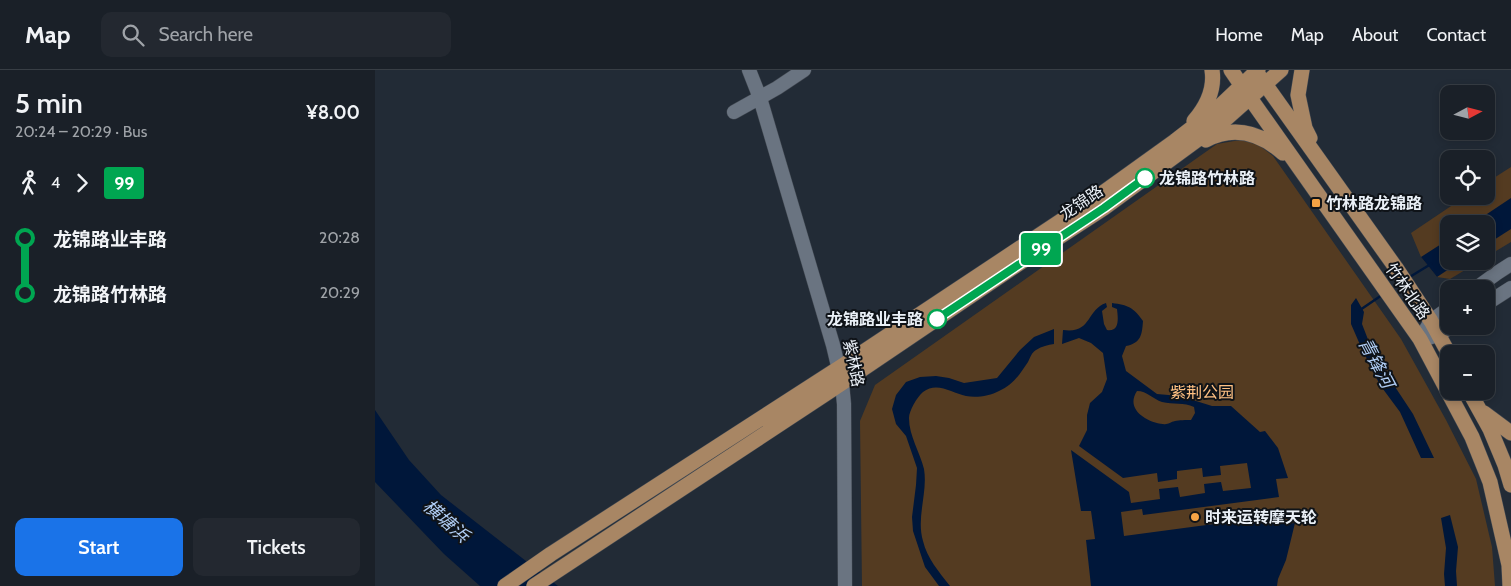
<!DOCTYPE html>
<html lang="en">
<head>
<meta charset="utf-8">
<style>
  body { margin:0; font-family:Cabin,"Noto Sans SC",sans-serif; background:#232830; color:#f1f3f6; height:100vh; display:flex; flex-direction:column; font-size:19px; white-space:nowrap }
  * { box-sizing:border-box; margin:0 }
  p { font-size:16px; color:#9fa3a8 }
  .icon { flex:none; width:28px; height:28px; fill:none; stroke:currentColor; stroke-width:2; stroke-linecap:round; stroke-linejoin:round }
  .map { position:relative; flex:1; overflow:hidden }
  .side { display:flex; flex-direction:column; background:#1a2028; width:375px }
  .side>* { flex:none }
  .badge { padding:0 10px; border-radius:4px; font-size:18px; line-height:32px }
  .needle { width:32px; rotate:83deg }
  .controls { position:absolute; left:1065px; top:15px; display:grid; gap:10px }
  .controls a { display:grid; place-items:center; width:55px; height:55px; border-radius:10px; background:#1a2028; box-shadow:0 2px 8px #0003,0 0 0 1px #383e45; font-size:25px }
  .map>.badge { position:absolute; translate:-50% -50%; box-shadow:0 0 0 2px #fff }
  .legs { display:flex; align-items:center; gap:8px; height:55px; padding:0 15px; font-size:16px }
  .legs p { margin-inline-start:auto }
  .overview { display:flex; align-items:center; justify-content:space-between; height:85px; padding:0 15px }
  h1 { font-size:28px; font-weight:600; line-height:38px }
  .action { display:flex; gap:10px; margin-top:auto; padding:10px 15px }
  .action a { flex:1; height:58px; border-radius:10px; background:#1a73e8; color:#fff; font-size:20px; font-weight:600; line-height:58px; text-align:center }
  .action a+a { background:#232830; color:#f1f3f6 }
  ul { padding:0 15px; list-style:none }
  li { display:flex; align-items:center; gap:18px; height:55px; font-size:19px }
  li i { display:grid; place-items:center; width:8px; height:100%; margin:0 6px; background:currentColor }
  li i::after { content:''; width:12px; height:12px; margin:-6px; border:4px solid; border-radius:50%; background:#1a2028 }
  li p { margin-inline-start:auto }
  li:first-child i { background:linear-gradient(#0000 50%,currentColor 0) }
  li:last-child i { background:linear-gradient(currentColor 50%,#0000 0) }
  header { display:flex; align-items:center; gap:30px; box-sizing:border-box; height:70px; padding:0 25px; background:#1a2028; border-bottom:1px solid #383e45 }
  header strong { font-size:24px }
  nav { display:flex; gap:28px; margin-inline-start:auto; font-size:18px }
  .search { width:350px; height:45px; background:#232830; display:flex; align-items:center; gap:12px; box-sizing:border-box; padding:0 18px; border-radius:10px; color:#9fa3a8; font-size:19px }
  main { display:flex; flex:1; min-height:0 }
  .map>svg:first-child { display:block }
  .green { fill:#543b21 }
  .water { fill:#00173a; fill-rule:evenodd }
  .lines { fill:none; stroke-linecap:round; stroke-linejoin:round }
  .stream { stroke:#00173a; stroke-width:2.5 }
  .minor-casing { stroke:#414851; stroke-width:15 }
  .major-casing { stroke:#414851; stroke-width:16 }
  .minor { stroke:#6a7481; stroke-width:14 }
  .major { stroke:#a88664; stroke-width:15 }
  .line-1-casing { stroke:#fff; stroke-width:11 }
  .line-1 { stroke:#00a651; stroke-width:8 }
  .stop-1-dot { fill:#fff; stroke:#00a651; stroke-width:2.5 }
  .poi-dot { fill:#f5a345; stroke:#0f1318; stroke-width:2 }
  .labels { text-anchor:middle; stroke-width:4; stroke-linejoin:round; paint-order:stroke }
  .stop-label { font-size:16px; font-weight:bold; fill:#eaf0f7; stroke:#0f1318; text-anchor:start }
  .street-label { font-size:16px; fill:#eaf0f7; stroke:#0f1318 }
  .poi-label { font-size:16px; font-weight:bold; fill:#eaf0f7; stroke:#0f1318; text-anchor:start }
  .park-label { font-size:16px; fill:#ffc183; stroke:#0f1318 }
  .water-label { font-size:18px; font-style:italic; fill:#afccf3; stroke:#0f1318 }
</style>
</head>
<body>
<header>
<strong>Map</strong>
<div class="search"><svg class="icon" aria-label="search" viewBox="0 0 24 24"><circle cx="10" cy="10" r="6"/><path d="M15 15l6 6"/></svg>Search here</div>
<nav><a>Home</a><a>Map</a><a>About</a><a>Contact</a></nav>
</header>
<main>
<section class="side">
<div class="overview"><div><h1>5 min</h1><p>20:24 – 20:29 · Bus</p></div><b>¥8.00</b></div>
<div class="legs"><svg class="icon" aria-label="walk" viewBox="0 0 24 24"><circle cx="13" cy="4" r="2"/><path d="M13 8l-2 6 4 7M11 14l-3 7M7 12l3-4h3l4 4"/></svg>4<svg class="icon" aria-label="forward" viewBox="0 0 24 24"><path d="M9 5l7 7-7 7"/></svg><b class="badge" style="background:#00a651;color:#fff">99</b></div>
<ul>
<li><i style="color:#00a651"></i><b>龙锦路业丰路</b><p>20:28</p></li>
<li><i style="color:#00a651"></i><b>龙锦路竹林路</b><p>20:29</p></li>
</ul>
<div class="action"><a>Start</a><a>Tickets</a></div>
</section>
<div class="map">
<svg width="1136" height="516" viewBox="0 0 1136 516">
  <rect width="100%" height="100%" fill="#222b36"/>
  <!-- green -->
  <path class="green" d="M865,70l15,2 18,14 128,183 45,81 30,59 16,68 3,39h-633l-2,-165 15,-36 342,-241z
    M1136,97v75l-25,15v-33h-37v37h31l-30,18 -13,-2 -16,-20 -10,-24 55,-37h20v-13z"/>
  <!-- water -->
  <path class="water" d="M1136,128v31l-25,16v-21h-14z
    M1074,169v22h12l-24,16 -16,-20z
    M981,228l8,14 -2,12 12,31 39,59 21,44h-13l-21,-46 -20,-27 -19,-38 -10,-23v-19z
    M731,233l1,4 -5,4 2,13 3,6c13,2 11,-12 10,-21l-5,-2v-4c16,2 21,4 31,18 -1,14 -2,22 -17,25l-4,10 4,15 31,23 23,2 32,10h19l29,26 5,-1 13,17 10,30 -12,1 3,18 -136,18 -1,-6 -21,3 3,24 157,-21 1,9 13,-1 -9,37 -8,19 -1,7h-186l-5,-46 9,-1 -4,-28h-10l-10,-61 58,42 2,11 29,-4 -1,-10 19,-2 2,10 25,-4 -1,-9 17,-2 2,9 28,-3 -4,-25 -27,3 1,9 -18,2 -1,-9 -25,3v8l-19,3 -1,-9 -34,5 -44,-32 8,-16v-15l3,-12 12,-11 5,-13 -4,-26 -12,-10 -12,-5 -17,6 1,-14c29,4 23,-20 43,-27zM762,321c10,0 16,8 25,11 11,3 22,0 32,5l1,6 -4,7c-5,0 -12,0 -16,1 -5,1 -7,4 -12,3 -17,-2 -38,-15 -26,-33z
    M679,259v15c-6,1 -12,2 -18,6 -4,2 -6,8 -8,12 -8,12 -15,23 -29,29 -9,5 -23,7 -33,5 -14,-3 -29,-15 -43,-4 -6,5 -14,19 -14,26 0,18 11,34 15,51 4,24 -8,48 -1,72 4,17 16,31 27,45h-11l-14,-19 -12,-36 -1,-14 4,-32 1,-17 -11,-32 -10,-12 -4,-15 4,-14 10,-13 14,-5 16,-1 13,2 15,5 33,-5 23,-28 14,-13z
    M0,340l34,50 32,35 117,91h-78l-36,-32 -69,-72z
    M1075,445l8,32 -2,24 1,15h-12l-1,-12 2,-26 -5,-30z"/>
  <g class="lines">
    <!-- stream -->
    <path class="stream" d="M1033,208l23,-14
      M985,240l22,-15"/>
    <defs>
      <path id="minor" d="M374,0l11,28 73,247 9,38 2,21 1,182
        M359,42l43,-24 27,-18
        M1100,219l22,-16 14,-9
        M1111,234l25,-16
        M1053,268l10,-3 14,-9
        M1045,269l11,-18 18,-13"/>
      <path id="major" d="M856,0l19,28 170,241 52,98 18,45 19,83 1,21
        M927,0l-4,25 7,33 5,10
        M885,7l136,191 35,53 18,33
        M819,51c12,-14 21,-32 18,-51
        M831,70c28,-15 54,-7 77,13
        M1094,321l21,38 15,36 6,20
        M1109,343l27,20
        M130,516l46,-32 288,-186 258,-171 78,-56 44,-34 39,-37
        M159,516l308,-203 182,-123 80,-52 123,-90 54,-48"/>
    </defs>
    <!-- minor casing -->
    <use href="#minor" class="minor-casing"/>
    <!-- major casing -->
    <use href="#major" class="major-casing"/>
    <!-- minor -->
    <use href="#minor" class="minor"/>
    <!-- major -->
    <use href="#major" class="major"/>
  </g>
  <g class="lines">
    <defs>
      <path id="line-1" d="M562,249l167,-111 41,-30"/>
    </defs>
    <!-- line-1 casing -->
    <use href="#line-1" class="line-1-casing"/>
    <!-- line-1 -->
    <use href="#line-1" class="line-1"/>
  </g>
  <!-- markers -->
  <g class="stop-1-dot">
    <circle cx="770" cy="108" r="9"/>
    <circle cx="562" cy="249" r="9"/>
  </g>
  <g class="poi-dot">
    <rect x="936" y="128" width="10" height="10" rx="2.5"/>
    <circle cx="820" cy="447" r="5"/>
  </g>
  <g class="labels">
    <!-- stop labels -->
    <g class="stop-label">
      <text x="784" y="114">龙锦路竹林路</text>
      <text x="548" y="255" text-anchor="end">龙锦路业丰路</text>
    </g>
    <!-- street labels -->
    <g class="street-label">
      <text transform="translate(706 132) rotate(-34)" y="6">龙锦路</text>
      <text transform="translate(1033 221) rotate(55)" y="6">竹林北路</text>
      <text transform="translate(479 293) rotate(78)" y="6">紫林路</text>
    </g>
    <!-- poi labels -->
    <g class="poi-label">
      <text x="951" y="139">竹林路龙锦路</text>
      <text x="830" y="453">时来运转摩天轮</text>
    </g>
    <!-- park labels -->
    <g class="park-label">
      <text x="827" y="328">紫荆公园</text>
    </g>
    <!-- water labels -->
    <g class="water-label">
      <text transform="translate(1001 293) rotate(62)" y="6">青锋河</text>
      <text transform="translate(71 451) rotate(41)" y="6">横塘浜</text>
    </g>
  </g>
</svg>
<div class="controls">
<a><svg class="needle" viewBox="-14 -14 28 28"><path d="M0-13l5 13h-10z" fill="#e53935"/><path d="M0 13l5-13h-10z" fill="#9fa3a8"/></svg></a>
<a><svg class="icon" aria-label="locate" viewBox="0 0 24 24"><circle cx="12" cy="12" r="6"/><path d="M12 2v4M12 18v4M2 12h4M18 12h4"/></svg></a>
<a><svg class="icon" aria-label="layers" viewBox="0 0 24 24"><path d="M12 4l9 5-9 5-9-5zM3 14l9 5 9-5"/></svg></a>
<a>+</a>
<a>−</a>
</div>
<b class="badge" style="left:666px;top:179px;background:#00a651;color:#fff">99</b>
</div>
</main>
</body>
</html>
